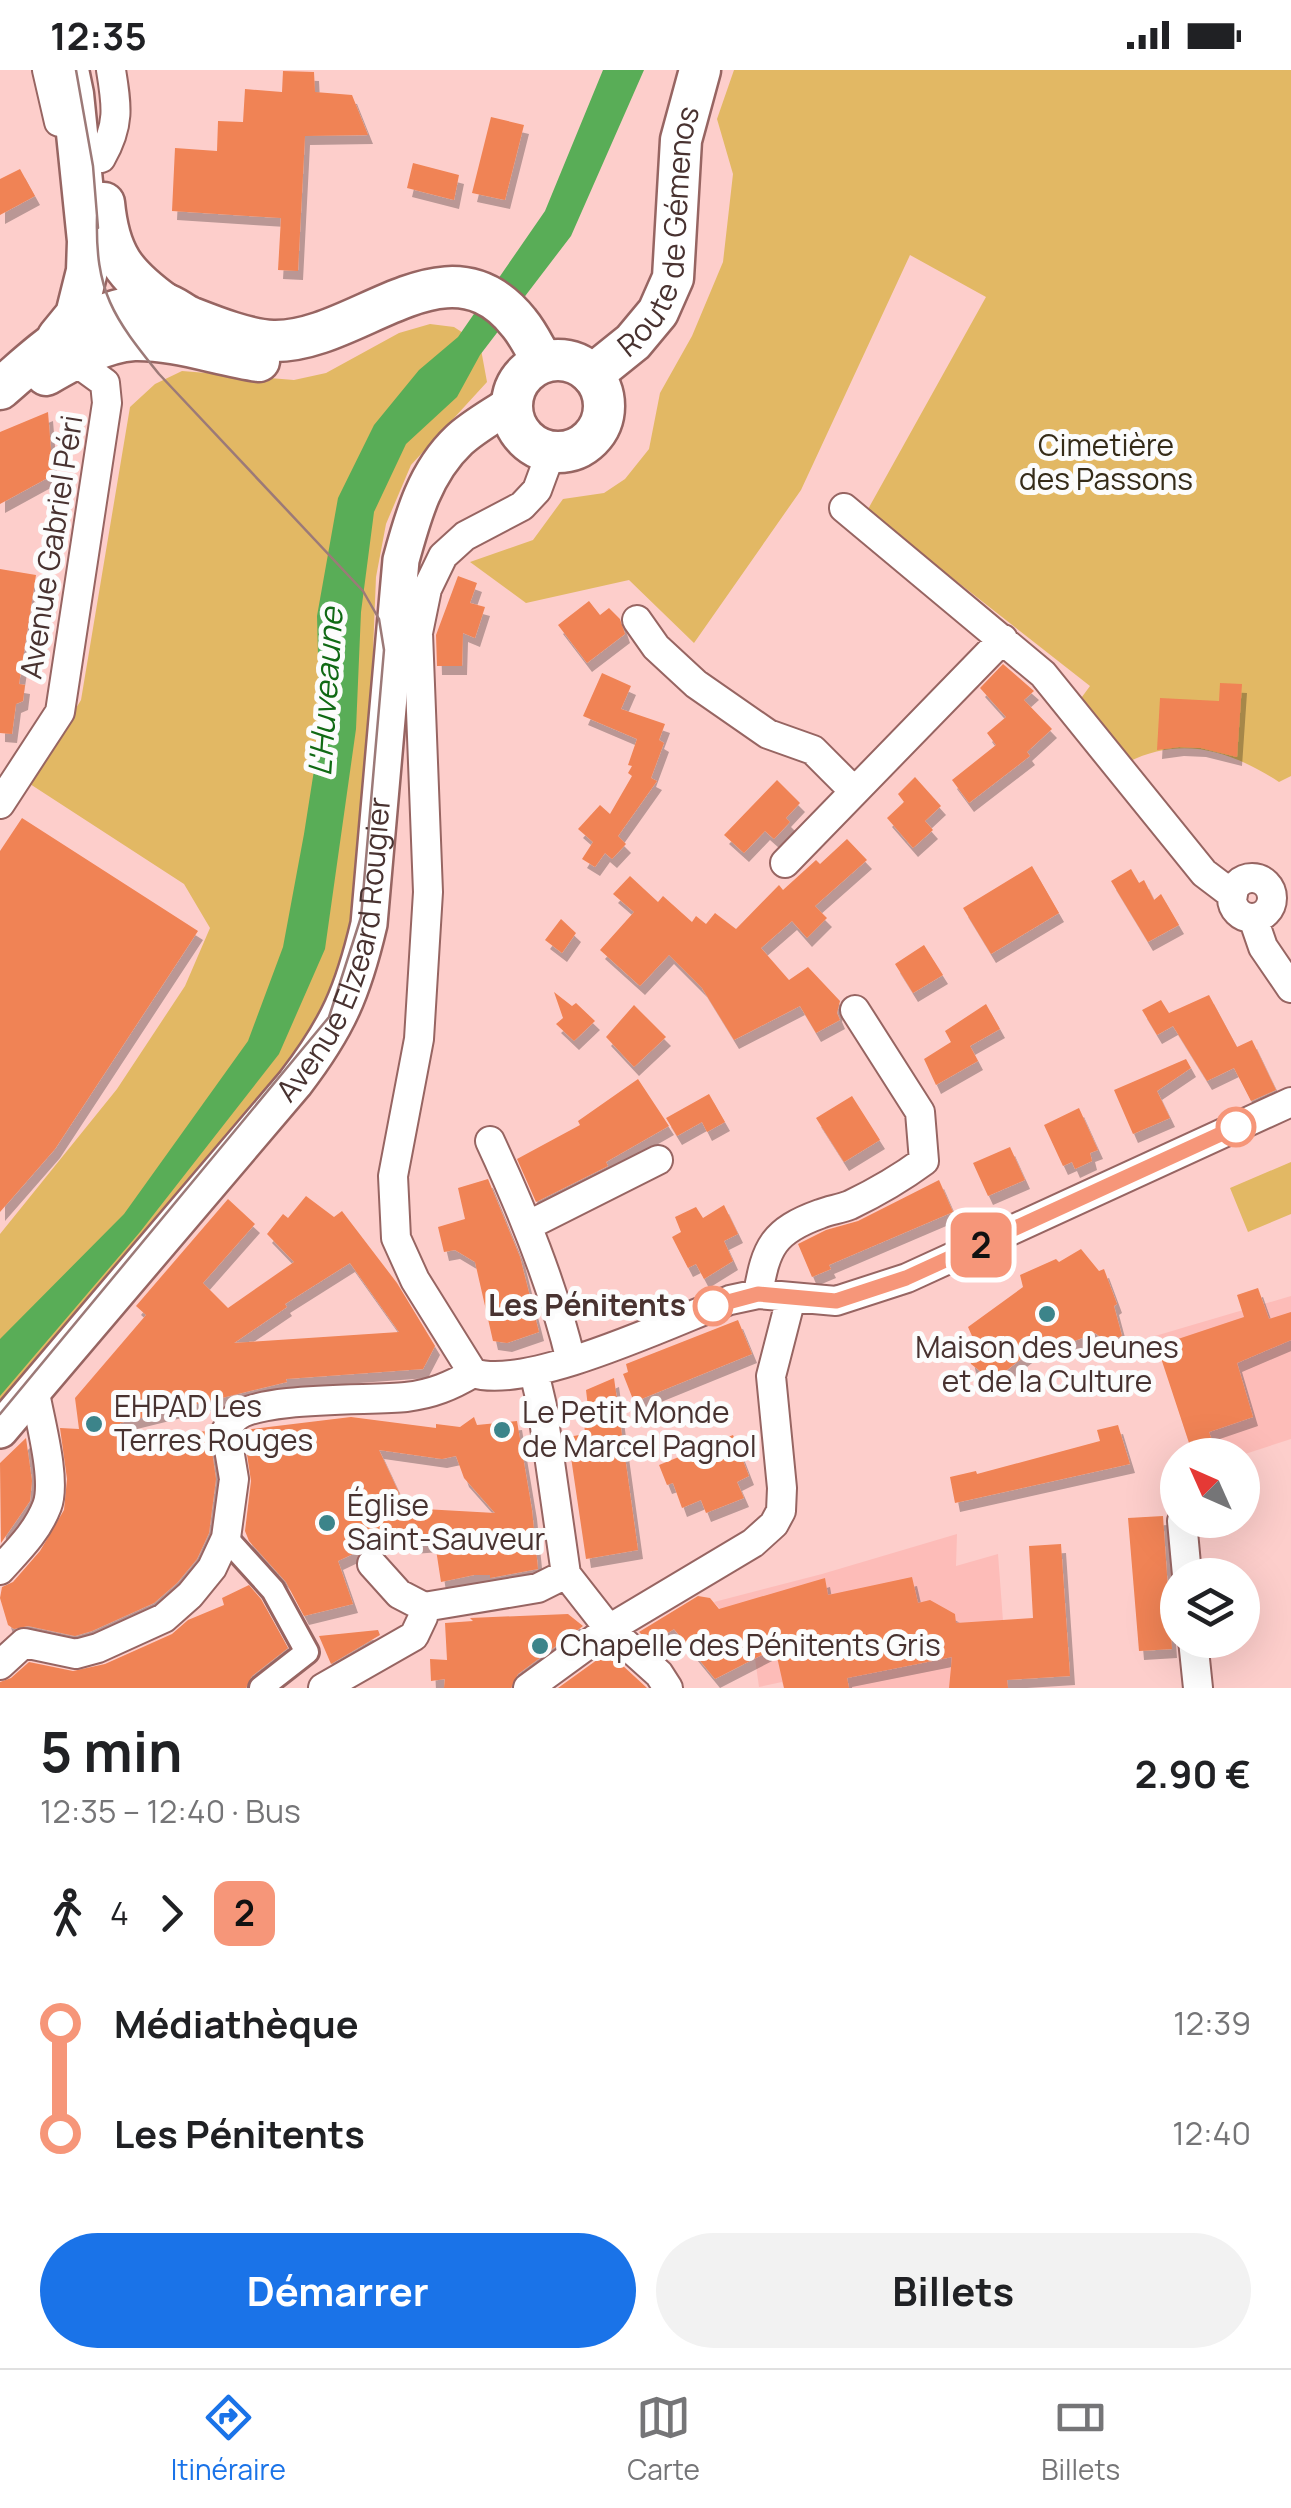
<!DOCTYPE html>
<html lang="fr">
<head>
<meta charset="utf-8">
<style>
  body { margin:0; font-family:Manrope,sans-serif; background:#f2f2f2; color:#202124; height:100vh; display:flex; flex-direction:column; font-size:38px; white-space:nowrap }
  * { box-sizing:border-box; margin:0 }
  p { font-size:32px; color:#757577 }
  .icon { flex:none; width:55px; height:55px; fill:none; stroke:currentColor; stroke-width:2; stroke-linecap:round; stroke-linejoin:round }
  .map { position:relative; height:1618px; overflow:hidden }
  .side { display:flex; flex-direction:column; background:#fff; flex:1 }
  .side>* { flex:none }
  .badge { padding:0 20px; border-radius:15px; font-size:35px; line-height:65px }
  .needle { width:65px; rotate:315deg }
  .controls { position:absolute; left:1160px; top:1368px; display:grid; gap:20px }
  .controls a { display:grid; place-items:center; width:100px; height:100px; border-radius:50%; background:#fff; box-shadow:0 10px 40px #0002; font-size:50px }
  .map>.badge { position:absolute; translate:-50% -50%; box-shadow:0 0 0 5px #fff }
  .legs { display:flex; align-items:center; gap:15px; height:110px; padding:0 40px; font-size:32px }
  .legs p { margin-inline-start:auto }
  .head { display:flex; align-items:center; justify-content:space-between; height:170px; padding:0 40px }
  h1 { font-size:55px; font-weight:700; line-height:75px }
  .cta { display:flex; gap:20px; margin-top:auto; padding:20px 40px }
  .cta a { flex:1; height:115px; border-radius:60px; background:#1a73e8; color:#fff; font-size:40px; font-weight:700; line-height:115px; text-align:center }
  .cta a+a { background:#f2f2f2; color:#202124 }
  ul { padding:0 40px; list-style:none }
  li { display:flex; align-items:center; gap:35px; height:110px; font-size:38px }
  li i { display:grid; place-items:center; width:15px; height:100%; margin:0 12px; background:currentColor }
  li i::after { content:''; width:25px; height:25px; margin:-12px; border:8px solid; border-radius:50%; background:#fff }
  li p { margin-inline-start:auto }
  li:first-child i { background:linear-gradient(#0000 50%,currentColor 0) }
  li:last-child i { background:linear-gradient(currentColor 50%,#0000 0) }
  .status { display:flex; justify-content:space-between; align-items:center; height:70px; padding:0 50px; background:#fff; direction:ltr }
  .status svg { height:28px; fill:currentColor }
  .menu { display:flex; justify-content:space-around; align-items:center; height:140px; border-top:2px solid #e0e0e0; background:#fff; font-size:28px; color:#757577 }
  .menu a { display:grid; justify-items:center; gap:5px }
  .menu .active { color:#1a73e8 }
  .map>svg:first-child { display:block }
  .built { fill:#fdbcb8 }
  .green { fill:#e2b864 }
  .water { fill:#59ad57 }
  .building { fill:#f08354; fill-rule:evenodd; filter:url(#shadow) }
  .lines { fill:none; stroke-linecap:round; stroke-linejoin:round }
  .pedestrian-casing { stroke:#976562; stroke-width:28 }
  .minor-casing { stroke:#976562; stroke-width:32 }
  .tertiary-casing { stroke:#976562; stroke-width:40 }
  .secondary-casing { stroke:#976562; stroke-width:45 }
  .pedestrian { stroke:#fff; stroke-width:22 }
  .minor { stroke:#fff; stroke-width:28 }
  .tertiary { stroke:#fff; stroke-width:35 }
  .secondary { stroke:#fff; stroke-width:40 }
  .tram { stroke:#9c7a78; stroke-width:2.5 }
  .line-1-casing { stroke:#fff; stroke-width:22 }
  .line-1 { stroke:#f69679; stroke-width:15 }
  .stop-1-dot { fill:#fff; stroke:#f69679; stroke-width:5 }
  .poi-dot { fill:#3c848a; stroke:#fcfcfc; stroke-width:4 }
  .labels { text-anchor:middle; stroke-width:10; stroke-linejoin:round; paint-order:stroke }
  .street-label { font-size:30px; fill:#483230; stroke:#fcfcfc }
  .park-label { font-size:30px; fill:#362c19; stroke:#fcfcfc }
  .stop-label { font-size:30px; font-weight:bold; fill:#483230; stroke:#fcfcfc; text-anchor:end }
  .poi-label { font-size:30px; fill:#483230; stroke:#fcfcfc; text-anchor:start }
  .water-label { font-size:32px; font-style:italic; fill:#106914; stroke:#fcfcfc }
</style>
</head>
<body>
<div class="status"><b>12:35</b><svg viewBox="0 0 49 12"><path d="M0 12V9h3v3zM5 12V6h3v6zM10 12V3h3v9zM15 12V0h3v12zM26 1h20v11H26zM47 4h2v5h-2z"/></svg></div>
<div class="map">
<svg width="1291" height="1618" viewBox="0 0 1291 1618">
  <defs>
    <filter id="shadow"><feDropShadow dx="5" dy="9" stdDeviation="0" flood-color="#0004"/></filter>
  </defs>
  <rect width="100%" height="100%" fill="#fdcecb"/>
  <!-- built -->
  <path class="built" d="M1291,1226v143l-49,16h-49l-38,-119z
    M957,1464l-1,32 42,-12 10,134h-224l-2,-6 -23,5 -5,-36 -40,-49 108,-28z"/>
  <!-- green -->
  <path class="green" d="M734,0h557v706l-12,6c-48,-31 -96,-47 -151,-20l-49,-61 11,-15 -223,-175 119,-214 -76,-42 -109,235 -107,153 -65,-63 -103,23 -56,-41 63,-22 30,-41 41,-6 21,-14 24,-30 11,-56 32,-57 31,-74 10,-88 -16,-55z
    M430,254l24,3 26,17 7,38 -76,83 -25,59 -10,53 -8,198 -18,175 -33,72 -50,76 -267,312v-176l117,-145 68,-103 25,-58 -26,-44 -154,-100 51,-84 49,-293 25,-23 27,-13 112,9 32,-7 73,-40z
    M1291,1092v52l-43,18 -18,-44z"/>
  <!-- water -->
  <path class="water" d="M603,0h41l-73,166 -91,119 -23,42 -51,47 -32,68 -13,100 -5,117 -31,220 -46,105 -139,178 -140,164v-57l124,-125 124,-173 35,-94 21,-113 16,-102 -3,-116 21,-118 36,-73 45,-55 39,-33 87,-126z"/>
  <!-- building -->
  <path class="building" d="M283,1l31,1 1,20 37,3 16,40 -63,1 -7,135 -20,-1 3,-52 -109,-7 3,-63 42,3 1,-30 25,1 2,-33 37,3z
    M491,47l33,8 -19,75 -33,-7z
    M413,93l46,12 -5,25 -47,-12z
    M20,99l15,27 -35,19v-36z
    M48,342l5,63 -53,29v-72z
    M0,499l36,6 -17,109 6,1 -2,16 -7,3 -4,30 -12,-1z
    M458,506l19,7 -7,20 15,4 -10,31 -12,-5 -1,33h-25l-1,-31z
    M589,531l11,14 9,-7 11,11 5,15 -38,29 -29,-38z
    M1003,594l31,27 -10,9 28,29 -25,23 3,4 -61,47 -17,-23 44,-35 -9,-12 19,-16 -26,-29z
    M602,603l29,13 -10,23 44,15 -6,16 5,3 -13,35 6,3 -39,55 8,8 -14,15 -7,-6 -10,14 -13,-8 11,-17 -15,-13 22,-24 10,9 22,-38 -4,-3 4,-7 -4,-1 9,-26 -54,-23z
    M1220,613l22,1 -5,73 -36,-9 -22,-1 -22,3 3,-52 59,3z
    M915,707l26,29 -16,15 8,9 -20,18 -26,-30 17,-16 -6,-8z
    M777,710l23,23 -14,15 4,4 -16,17 -9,-8 -21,22 -20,-18z
    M22,748l176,113 -143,218 -55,63v-361z
    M847,769l20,21 -52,46 12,12 -20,20 -15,-17 -31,27 28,32 19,-13 32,34 -3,12 3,7 -24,13 -16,-27 -66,34 -32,-52 -33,-33 -29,31 -40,-36 34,-38 -21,-18 17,-18 28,26 5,-6 29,26 4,-6 10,8 9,-11 21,16 43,-44 4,5 33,-30 4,4z
    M1032,796l27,47 -68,41 -28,-46z
    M1131,799l8,14 5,-3 10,20 7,-6 18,31 -31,17 -37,-61z
    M561,849l15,14 -14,20 -17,-13z
    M924,875l19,30 -30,18 -18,-29z
    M554,922l18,14 4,-3 19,18 -21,20 -18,-17 7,-6z
    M1209,925l28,52 15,-7 24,50 -25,11 -17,-33 -27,13 -34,-55 -16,9 -15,-25 19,-10 8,13z
    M986,934l14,25 -30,17 8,15 -42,24 -12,-26 27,-17 -6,-11z
    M634,935l32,32 -32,30 -28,-30z
    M1186,989l5,9 -34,23 13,27 -37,16 -19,-44z
    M638,1009l31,47 -63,36 2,4 -72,36 -19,-43 63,-34 -2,-4z
    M709,1024l16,28 -18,10 -5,-10 -25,14 -11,-18z
    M852,1026l28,44 -36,22 -28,-44z
    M1079,1038l19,42 -8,3 2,8 -17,8 -3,-7 -9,4 -19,-41z
    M1010,1077l15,33 -37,16 -15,-33z
    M488,1109l32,78 19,75 -32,11 -14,-2 -18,-79 -20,-12 -11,2 -6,-25 27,-8 -7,-31z
    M939,1110l14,32 -124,53 2,4 -19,8 -14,-33 28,-14 32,-9z
    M306,1126l28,21 8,-6 55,72 38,63 -12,23 -137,10 1,3 -167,41 2,14 87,-6 7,48 -7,54 -12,26 -20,24 -23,20 -62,28 -17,5 -47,-10 -14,3 -6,-4 -8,-27 2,-11 11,-5 27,-31 24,-41 3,-31 -7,-51 19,1 -4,-31 71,-83 -10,-9 92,-107 27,25 -52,59 25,25 66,-46 -27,-28 16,-20 5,4zM350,1193l49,69 -165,11 53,-36 -2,-3z
    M724,1135l14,29 -14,7 9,20 -29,18 -8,-15 -8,4 -16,-31 9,-5 -6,-15 21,-10 7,11z
    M1081,1179l18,22 5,-2 13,35 -3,2 8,30 -16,5 -11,-8 -54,21 -5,-7 -43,34 -22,-17 -5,-24 6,-4 -4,-9 55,-40 -3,-12 36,-16 3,3z
    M1258,1218l11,31 22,-7v28l-54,23 16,54 -44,15 8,23h-24l-36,-109 87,-29 -7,-22z
    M738,1250l14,34 -118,48 -11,-28 5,-2 -2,-8z
    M614,1308l24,172 -52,9 -18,-122 17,-3 -2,-25 5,-2 -2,-17z
    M351,1347l85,11v-4l24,3 14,-10 3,8 40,-4 15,89 6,59 -48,9v-3h-16l-33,7 -6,-39 -26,2 1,-18 -72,34 15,43 -49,12 -18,-34 -37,-41 -4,-10 6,-50 -7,-47 8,-5zM379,1380l63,9 14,-3 8,22 31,35 -89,-5z
    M1118,1355l12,39 -175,39 -5,-26 26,-6 1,3 123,-33 -3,-11z
    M733,1365l16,41 -12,6 7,16 -38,15 -5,-13 -19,8 -9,-25 -6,2 -8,-20z
    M26,1368l6,43 -2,20 -29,42 -1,-80z
    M1163,1446l9,133 -33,2 -11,-133z
    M1061,1474l9,132 -63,4 1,8h-59l3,-31 -105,21 2,10h-65l-9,-40 -60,31 -41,-50 -23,14 -12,-11 59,-36 12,2 9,11 106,-31 3,17 84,-18 6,26 12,-3 25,14 1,9 77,-5 -4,-72z
    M249,1515l12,14 27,49 -36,28 -6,12h-246v-6l11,-4 18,-16 44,9 32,-7 67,-30 16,-14 36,-15 -2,-7z
    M568,1544l15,12 -65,48 -7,14h-67l1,-9 -14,2 -1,-22 17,1 -2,-37 28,-2 -3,-3z
    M378,1560l2,5 -49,29 -12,-28z
    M608,1582l39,36h-89z"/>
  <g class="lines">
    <defs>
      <path id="pedestrian" d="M226,1468l47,52 34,62 -46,36"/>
      <path id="minor" d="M47,0l12,52
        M101,88c19,-33 16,-52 10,-88
        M844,438l199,166 161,199 29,22
        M637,550l19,27 40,37 72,50 45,16 40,40
        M0,734l60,-92 47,-309 -2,-20 -22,-16h-23
        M785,793l218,-224
        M1232 828a20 20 0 1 1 40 0a20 20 0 1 1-40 0Z
        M1253,848l10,29 28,41
        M490,1071c33,71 63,144 81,220
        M527,1156l131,-66
        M758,1224c8,-47 15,-63 62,-80 10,-4 20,-5 30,-9 27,-13 51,-27 74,-44l-4,-49 -65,-102
        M534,1302l8,34 24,168 43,55 50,45 9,14
        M473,1303l-58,-93 -19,-42 -3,-62 26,-137 9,-147 -10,-259 9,-44 16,-33 22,-20 57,-30 15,-16 14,-38
        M473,1303c55,18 199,-51 257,-73l28,-6 78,7 71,-23 384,-176
        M1182,1451l5,54
        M372,1494l27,30 25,13 114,-19 28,-14
        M0,1500c18,-20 37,-38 47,-64 10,-26 -8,-89 -13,-118
        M1193,1570l5,48
        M0,1595l24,-22 52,11 22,-6 66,-30 26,-23 22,-27 14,-30 8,-59 -8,-48c1,-2 7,-12 9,-13 24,-22 136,-17 171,-21 26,-3 45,-11 67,-24
        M323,1618l91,-52 9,-19 1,-10
        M528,1618l81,-59 144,-86 21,-19 7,-13 1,-23 -11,-112 20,-78"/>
      <g id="tertiary">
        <path id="s1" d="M0,1360l295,-347c43,-56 58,-91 74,-159l32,-364c12,-44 24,-88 58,-120 15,-14 36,-25 53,-37"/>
      </g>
      <g id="secondary">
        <path d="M104,133c5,52 20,71 61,101"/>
        <path d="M58,267l18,-22 11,-44 1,-30 -15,-147 -5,-24"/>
        <circle cx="558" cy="336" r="46"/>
        <path d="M46,305c26,-15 57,-33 88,-35 41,-1 84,15 125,21"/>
        <path id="s2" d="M592,305l41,-33 25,-30 15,-34 8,-138 19,-70"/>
        <path d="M0,319c43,-37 83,-78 142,-83 7,-1 16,-3 23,-2 9,2 18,11 27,14 23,9 56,22 81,23 85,2 174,-109 246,-18 10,12 16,26 24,39"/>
      </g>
    </defs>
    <!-- pedestrian casing -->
    <use href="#pedestrian" class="pedestrian-casing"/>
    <!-- minor casing -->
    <use href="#minor" class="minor-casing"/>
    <!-- tertiary casing -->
    <use href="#tertiary" class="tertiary-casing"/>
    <!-- secondary casing -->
    <use href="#secondary" class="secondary-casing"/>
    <!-- pedestrian -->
    <use href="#pedestrian" class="pedestrian"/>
    <!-- minor -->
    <use href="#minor" class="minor"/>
    <!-- tertiary -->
    <use href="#tertiary" class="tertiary"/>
    <!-- secondary -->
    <use href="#secondary" class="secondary"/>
    <!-- tram -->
    <path class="tram" d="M76,0l17,96 5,62
      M0,1344l329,-397 32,-100 23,-267 -5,-31 -16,-28 -204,-217c-46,-57 -64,-82 -62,-158"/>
  </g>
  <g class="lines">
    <defs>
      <path id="line-1" d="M713,1236l45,-12 78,7 70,-23 330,-151"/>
    </defs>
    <!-- line-1 casing -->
    <use href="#line-1" class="line-1-casing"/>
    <!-- line-1 -->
    <use href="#line-1" class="line-1"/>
  </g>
  <!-- markers -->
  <g class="stop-1-dot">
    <circle cx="1236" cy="1057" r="18"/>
    <circle cx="713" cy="1236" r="18"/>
  </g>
  <g class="poi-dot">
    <circle cx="1047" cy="1244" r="10"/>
    <circle cx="94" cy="1354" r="10"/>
    <circle cx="502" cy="1360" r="10"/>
    <circle cx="327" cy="1453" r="10"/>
    <circle cx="540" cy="1576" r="10"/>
  </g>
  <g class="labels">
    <!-- street labels -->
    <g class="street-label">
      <text dy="10" stroke="none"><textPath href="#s2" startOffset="170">Route de Gémenos</textPath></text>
      <text transform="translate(52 477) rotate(-81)" y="10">Avenue Gabriel Péri</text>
      <text dy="10" stroke="none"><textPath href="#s1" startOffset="598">Avenue Elzeard Rougier</textPath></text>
    </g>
    <!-- park labels -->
    <g class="park-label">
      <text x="1106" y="386">Cimetière<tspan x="1106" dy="34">des Passons</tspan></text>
    </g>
    <!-- stop labels -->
    <g class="stop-label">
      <text x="686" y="1246">Les Pénitents</text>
    </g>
    <!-- poi labels -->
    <g class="poi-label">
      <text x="1047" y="1288" text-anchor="middle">Maison des Jeunes<tspan x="1047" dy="34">et de la Culture</tspan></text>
      <text x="114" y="1347">EHPAD Les<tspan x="114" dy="34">Terres Rouges</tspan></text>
      <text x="522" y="1353">Le Petit Monde<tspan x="522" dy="34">de Marcel Pagnol</tspan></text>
      <text x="347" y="1446">Église<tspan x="347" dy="34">Saint-Sauveur</tspan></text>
      <text x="560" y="1586">Chapelle des Pénitents Gris</text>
    </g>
    <!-- water labels -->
    <g class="water-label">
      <text transform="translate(326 622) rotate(-86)" y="11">L'Huveaune</text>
    </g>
  </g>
</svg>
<div class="controls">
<a><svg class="needle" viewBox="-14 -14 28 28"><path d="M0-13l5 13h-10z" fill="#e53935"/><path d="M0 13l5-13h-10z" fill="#757577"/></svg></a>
<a><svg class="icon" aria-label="layers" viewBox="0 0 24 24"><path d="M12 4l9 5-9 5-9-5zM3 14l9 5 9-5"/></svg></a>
</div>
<b class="badge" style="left:981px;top:1175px;background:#f69679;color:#111">2</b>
</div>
<section class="side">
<div class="head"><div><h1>5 min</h1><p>12:35 – 12:40 · Bus</p></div><b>2.90 €</b></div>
<div class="legs"><svg class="icon" aria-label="walk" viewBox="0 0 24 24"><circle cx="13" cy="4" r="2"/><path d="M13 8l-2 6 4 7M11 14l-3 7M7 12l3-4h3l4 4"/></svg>4<svg class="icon" aria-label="forward" viewBox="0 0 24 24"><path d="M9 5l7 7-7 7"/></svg><b class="badge" style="background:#f69679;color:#111">2</b></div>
<ul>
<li><i style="color:#f69679"></i><b>Médiathèque</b><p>12:39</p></li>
<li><i style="color:#f69679"></i><b>Les Pénitents</b><p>12:40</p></li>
</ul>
<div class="cta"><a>Démarrer</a><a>Billets</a></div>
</section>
<nav class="menu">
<a class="active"><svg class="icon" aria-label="directions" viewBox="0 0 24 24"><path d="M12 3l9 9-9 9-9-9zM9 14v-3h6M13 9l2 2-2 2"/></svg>Itinéraire</a>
<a><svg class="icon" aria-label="map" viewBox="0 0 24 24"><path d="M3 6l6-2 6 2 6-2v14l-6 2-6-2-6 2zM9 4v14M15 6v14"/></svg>Carte</a>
<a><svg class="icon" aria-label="tickets" viewBox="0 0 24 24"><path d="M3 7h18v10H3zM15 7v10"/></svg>Billets</a>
</nav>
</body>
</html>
